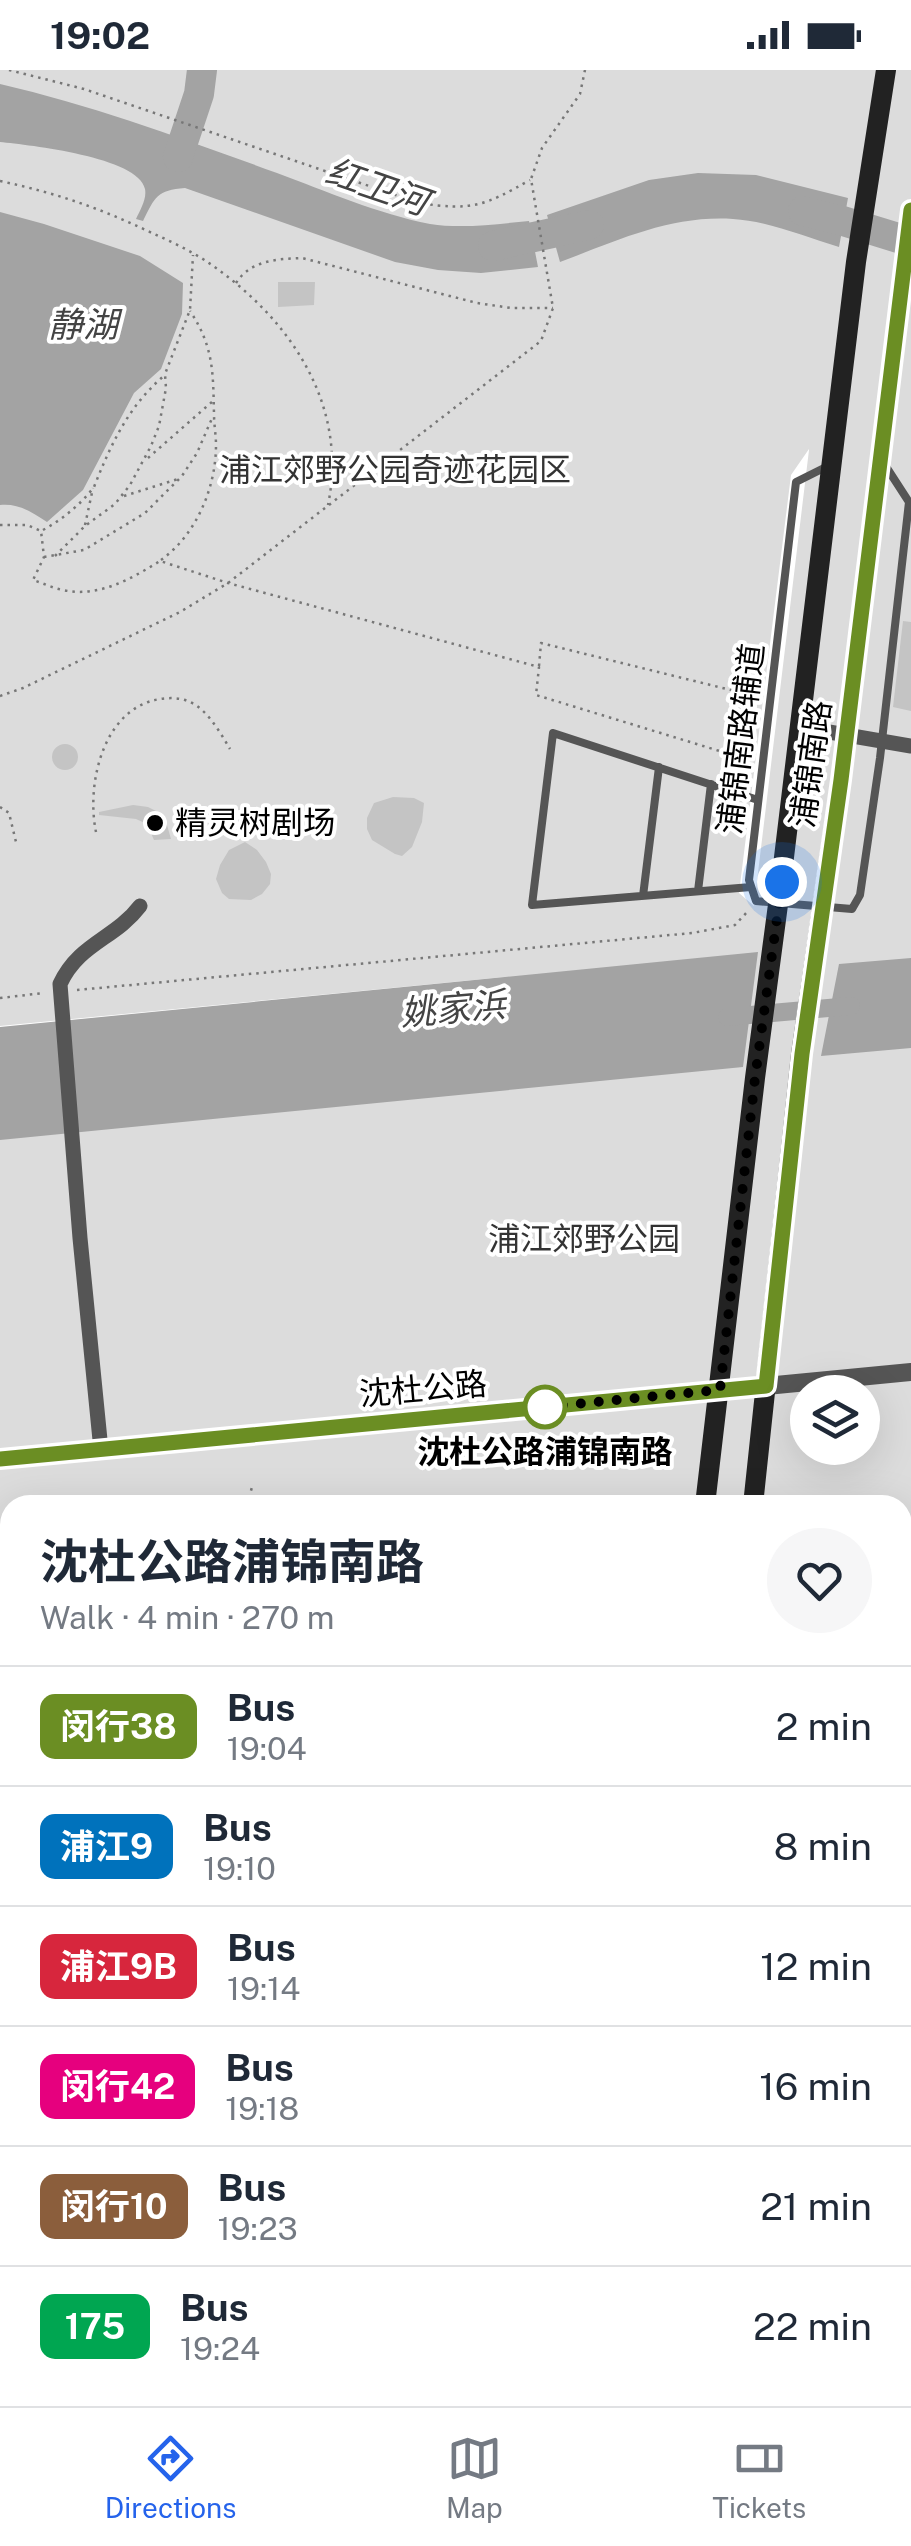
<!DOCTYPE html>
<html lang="en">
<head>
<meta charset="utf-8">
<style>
  body { margin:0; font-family:"Public Sans","Noto Sans SC",sans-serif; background:#f6f6f7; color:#1f2937; height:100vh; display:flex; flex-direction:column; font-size:38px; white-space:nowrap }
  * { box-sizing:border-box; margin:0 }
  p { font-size:32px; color:#747a83 }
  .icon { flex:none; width:55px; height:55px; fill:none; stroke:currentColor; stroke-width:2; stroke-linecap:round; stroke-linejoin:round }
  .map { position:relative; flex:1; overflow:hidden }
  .details { position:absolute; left:0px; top:1425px; width:912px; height:912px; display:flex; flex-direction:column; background:#fff; border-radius:30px 30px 0 0; box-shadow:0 10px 40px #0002 }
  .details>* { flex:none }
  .badge { padding:0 20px; border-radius:15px; font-size:35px; line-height:65px }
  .controls { position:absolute; left:790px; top:1305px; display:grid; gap:20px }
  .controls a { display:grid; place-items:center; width:90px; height:90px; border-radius:50%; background:#fff; box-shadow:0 10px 40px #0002; font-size:50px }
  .you { position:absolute; width:50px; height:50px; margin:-25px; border:8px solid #fff; border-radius:50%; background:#1a73e8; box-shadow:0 0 0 15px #1a73e833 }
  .map>.badge { position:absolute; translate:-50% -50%; box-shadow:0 0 0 5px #fff }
  .round { display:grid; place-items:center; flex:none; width:105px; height:105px; border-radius:52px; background:#f6f6f7 }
  .summary { display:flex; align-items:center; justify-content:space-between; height:170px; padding:0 40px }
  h1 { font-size:48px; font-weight:700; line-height:75px }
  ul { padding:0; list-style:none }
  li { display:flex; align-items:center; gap:30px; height:120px; padding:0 40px; border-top:2px solid #e0e1e3 }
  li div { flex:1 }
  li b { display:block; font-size:38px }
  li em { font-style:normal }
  li .badge { min-width:110px; font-weight:700; text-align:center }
  .status { display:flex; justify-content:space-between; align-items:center; height:70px; padding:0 50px; background:#fff; direction:ltr }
  .status svg { height:28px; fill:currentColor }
  .tab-bar { display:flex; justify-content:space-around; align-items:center; height:140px; border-top:2px solid #e0e1e3; background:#fff; font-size:28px; color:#747a83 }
  .tab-bar a { display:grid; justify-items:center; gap:5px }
  .tab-bar .on { color:#2563eb }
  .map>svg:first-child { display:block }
  .green { fill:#dcdcdc; fill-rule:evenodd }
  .water { fill:#a3a3a3 }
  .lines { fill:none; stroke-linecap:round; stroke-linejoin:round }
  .canal { stroke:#a3a3a3; stroke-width:18 }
  .river { stroke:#a3a3a3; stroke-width:30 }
  .building { fill:#c4c4c4 }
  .path { stroke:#777; stroke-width:2.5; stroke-dasharray:2.5 5; stroke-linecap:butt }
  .service { stroke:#555; stroke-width:8 }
  .minor { stroke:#555; stroke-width:15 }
  .tertiary { stroke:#555; stroke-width:18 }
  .secondary { stroke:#222; stroke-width:20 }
  .line-casing { stroke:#fff; stroke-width:22 }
  .line { stroke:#6b8e23; stroke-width:15 }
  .walk { stroke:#000; stroke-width:10; stroke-dasharray:0 18 }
  .poi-dot { fill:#000; stroke:#fff; stroke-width:4 }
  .stop-dot { fill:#fff; stroke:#6b8e23; stroke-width:5 }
  .labels { text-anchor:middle; stroke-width:8; stroke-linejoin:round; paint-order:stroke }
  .park-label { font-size:32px; fill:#333; stroke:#fff }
  .street-label { font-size:32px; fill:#000; stroke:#fff }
  .poi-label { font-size:32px; fill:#000; stroke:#fff; text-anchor:start }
  .stop-label { font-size:32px; font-weight:bold; fill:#000; stroke:#fff }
  .water-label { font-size:35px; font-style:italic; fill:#444; stroke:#fff }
</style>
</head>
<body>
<div class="status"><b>19:02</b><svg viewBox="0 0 49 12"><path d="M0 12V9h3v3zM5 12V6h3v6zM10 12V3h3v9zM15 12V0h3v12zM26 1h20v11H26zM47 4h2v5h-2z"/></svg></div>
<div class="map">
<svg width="911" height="2336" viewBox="0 0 911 2336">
  <rect width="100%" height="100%" fill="#fff"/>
  <!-- green -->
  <path class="green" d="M0,0h911v2336h-911v-1374l515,-56 -515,50zM809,379v1l-55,456 -15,-13 52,-418zM808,1322h54v56h-54zM10,1435h892v893h-892z"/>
  <!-- water -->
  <path class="water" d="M0,14c95,22 186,56 277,89 49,18 101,41 153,51 32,5 67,0 99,-3l9,46 -57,6 -43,-3 -43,-8 -210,-74c-28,2 -30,9 -42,33l-7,-2c4,-9 11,-20 9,-30 -6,-32 -116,-44 -145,-47z
    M698,103l58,2 92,23 -9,49c-34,-10 -71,-26 -106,-28 -63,-4 -116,22 -173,43l-13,-47 102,-35z
    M0,142l44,12 96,32 43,27 -1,31 -21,55 -27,24 -51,97 -36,32c-15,-10 -29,-19 -47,-17z
    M758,882l-15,115 -743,73v-113z
    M911,888v90l-90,8 18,-92z"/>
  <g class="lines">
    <!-- canal -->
    <path class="canal" d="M727,947l124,-11"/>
    <!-- river -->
    <path class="river" d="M178,87l21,-63 3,-24
      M803,141l40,10 68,21
      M493,176l96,-21
      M0,1526h10
      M0,2040l10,3
      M227,2336l1,-8"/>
  </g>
  <!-- building -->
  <path class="building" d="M278,212h37l-1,23 -36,2z
    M903,551l8,1v89l-18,-4z
    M52 687a13 13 0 1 1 26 0a13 13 0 1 1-26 0Z
    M393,727l21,1 10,5 -2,19 -10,25 -10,9 -7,-2 -23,-14 -5,-11v-11l7,-15z
    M133,735l15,2 12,6 7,12 4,14 -17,1 -7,-16 -11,-5 -37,-4v-3z
    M245,772l12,8 9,12 5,12 -1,10 -8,10 -11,6 -22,-1 -7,-6 -6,-14 4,-14 9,-15z"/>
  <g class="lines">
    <!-- path -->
    <path class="path" d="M9,0l75,19 335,114c53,8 65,3 111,-23
      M0,111c56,12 100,27 152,52 18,8 37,17 54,28 82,55 143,142 122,244
      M236,213c15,-23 41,-24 66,-25l175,45 34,5h42
      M148,388l65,-57
      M124,426l54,-17
      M0,455h27l14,6 3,26 -11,23c10,3 19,8 30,10 35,8 68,-11 97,-29l68,22 311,84 -3,28 213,65
      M85,455l8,-37
      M43,460c20,-11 37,-25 51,-43 17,-43 35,-82 71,-112
      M55,486l30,-30 30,-22 15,-19 21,-39 8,-20 7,-38 -1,-14 25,-64 3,-55
      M44,487l40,-7 61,-37 37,-37 15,-23 16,-37
      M161,490c35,-25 55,-72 55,-115 0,-10 -2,-20 -2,-31 -1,-41 0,-67 -24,-103
      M539,596l2,-23 218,54
      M0,626l23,-8 157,-76 48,-29 313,-242 12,-33 -22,-129 11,-31 38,-54 5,-24
      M0,737l9,6 7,29
      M96,762c-10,-48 7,-124 64,-133 13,-2 26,-1 37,7 14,10 24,28 33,43
      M77,920l615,-57 43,-8 14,-15
      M0,928l44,-5
      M247,1435l5,-18
      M0,1477l10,-1
      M0,1508h10
      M0,1993l10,6
      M902,2126l9,-1
      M0,2141l10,73
      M455,2328l4,8
      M887,2328l9,8"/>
    <!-- service -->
    <path class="service" d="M828,396l-32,16 -47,398 7,21 96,8 8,-14 20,-137 29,-256 -24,-37
      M751,817l-219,18 21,-172 205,67
      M698,821l13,-107
      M643,826l16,-129"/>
    <!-- minor -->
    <path class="minor" d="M800,657l111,19
      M101,1380l-21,-212 -20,-254c19,-41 55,-45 80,-78"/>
    <!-- tertiary -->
    <path class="tertiary" d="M0,1390l911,-88"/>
    <!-- secondary -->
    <path class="secondary" d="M705,1435l50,-427 26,-196 75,-620 30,-192
      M753,1435l48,-451 40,-275 70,-569
      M594,2336l1,-8
      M645,2336l1,-8"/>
  </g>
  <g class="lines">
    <defs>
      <path id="line" d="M0,1389l766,-73 36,-332 39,-274 70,-570"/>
    </defs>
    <!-- line casing -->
    <use href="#line" class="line-casing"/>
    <!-- line -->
    <use href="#line" class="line"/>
    <!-- walk -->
    <path class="walk" d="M545,1337l175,-17 35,-312 27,-196"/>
  </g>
  <!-- markers -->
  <circle class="poi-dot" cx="155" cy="753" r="10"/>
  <circle class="stop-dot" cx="545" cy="1337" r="20"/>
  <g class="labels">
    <!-- park labels -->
    <g class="park-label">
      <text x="395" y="411">浦江郊野公园奇迹花园区</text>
      <text x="584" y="1180">浦江郊野公园</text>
    </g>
    <!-- street labels -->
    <g class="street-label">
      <text transform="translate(741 669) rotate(-83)" y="11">浦锦南路辅道</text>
      <text transform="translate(811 694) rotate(-82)" y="11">浦锦南路</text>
      <text transform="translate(423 1319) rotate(-5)" y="11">沈杜公路</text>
    </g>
    <!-- poi labels -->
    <g class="poi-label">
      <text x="175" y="764">精灵树剧场</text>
    </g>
    <!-- stop labels -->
    <g class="stop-label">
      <text x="545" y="1393">沈杜公路浦锦南路</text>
    </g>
    <!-- water labels -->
    <g class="water-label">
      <text transform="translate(377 117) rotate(19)" y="12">红卫河</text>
      <text x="83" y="267">静湖</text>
      <text transform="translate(453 939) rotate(-5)" y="12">姚家浜</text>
    </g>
  </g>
</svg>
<div class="controls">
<a><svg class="icon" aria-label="layers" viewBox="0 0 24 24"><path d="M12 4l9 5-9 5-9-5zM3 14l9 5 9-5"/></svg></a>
</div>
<div class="you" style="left:782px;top:812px"></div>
<section class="details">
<div class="summary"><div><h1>沈杜公路浦锦南路</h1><p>Walk · 4 min · 270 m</p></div><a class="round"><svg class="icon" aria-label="heart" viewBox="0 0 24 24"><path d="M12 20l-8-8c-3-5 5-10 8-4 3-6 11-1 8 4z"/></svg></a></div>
<ul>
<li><span class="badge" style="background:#6b8e23;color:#fff">闵行38</span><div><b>Bus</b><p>19:04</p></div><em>2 min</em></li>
<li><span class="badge" style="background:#0072bc;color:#fff">浦江9</span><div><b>Bus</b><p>19:10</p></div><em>8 min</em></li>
<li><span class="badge" style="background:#d7263d;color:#fff">浦江9B</span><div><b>Bus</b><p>19:14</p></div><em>12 min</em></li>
<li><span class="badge" style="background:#e6007e;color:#fff">闵行42</span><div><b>Bus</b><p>19:18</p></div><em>16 min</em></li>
<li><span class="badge" style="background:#8b5e3c;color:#fff">闵行10</span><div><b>Bus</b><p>19:23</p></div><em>21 min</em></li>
<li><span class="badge" style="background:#00a651;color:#fff">175</span><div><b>Bus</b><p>19:24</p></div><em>22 min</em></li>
</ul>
</section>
</div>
<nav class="tab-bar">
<a class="on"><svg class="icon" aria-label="directions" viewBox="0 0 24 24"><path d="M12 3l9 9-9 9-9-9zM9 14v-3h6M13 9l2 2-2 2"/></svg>Directions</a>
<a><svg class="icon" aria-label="map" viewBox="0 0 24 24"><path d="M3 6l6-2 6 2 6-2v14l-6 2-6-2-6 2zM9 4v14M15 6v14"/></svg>Map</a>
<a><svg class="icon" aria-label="tickets" viewBox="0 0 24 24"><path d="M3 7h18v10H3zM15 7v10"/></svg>Tickets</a>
</nav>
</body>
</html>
